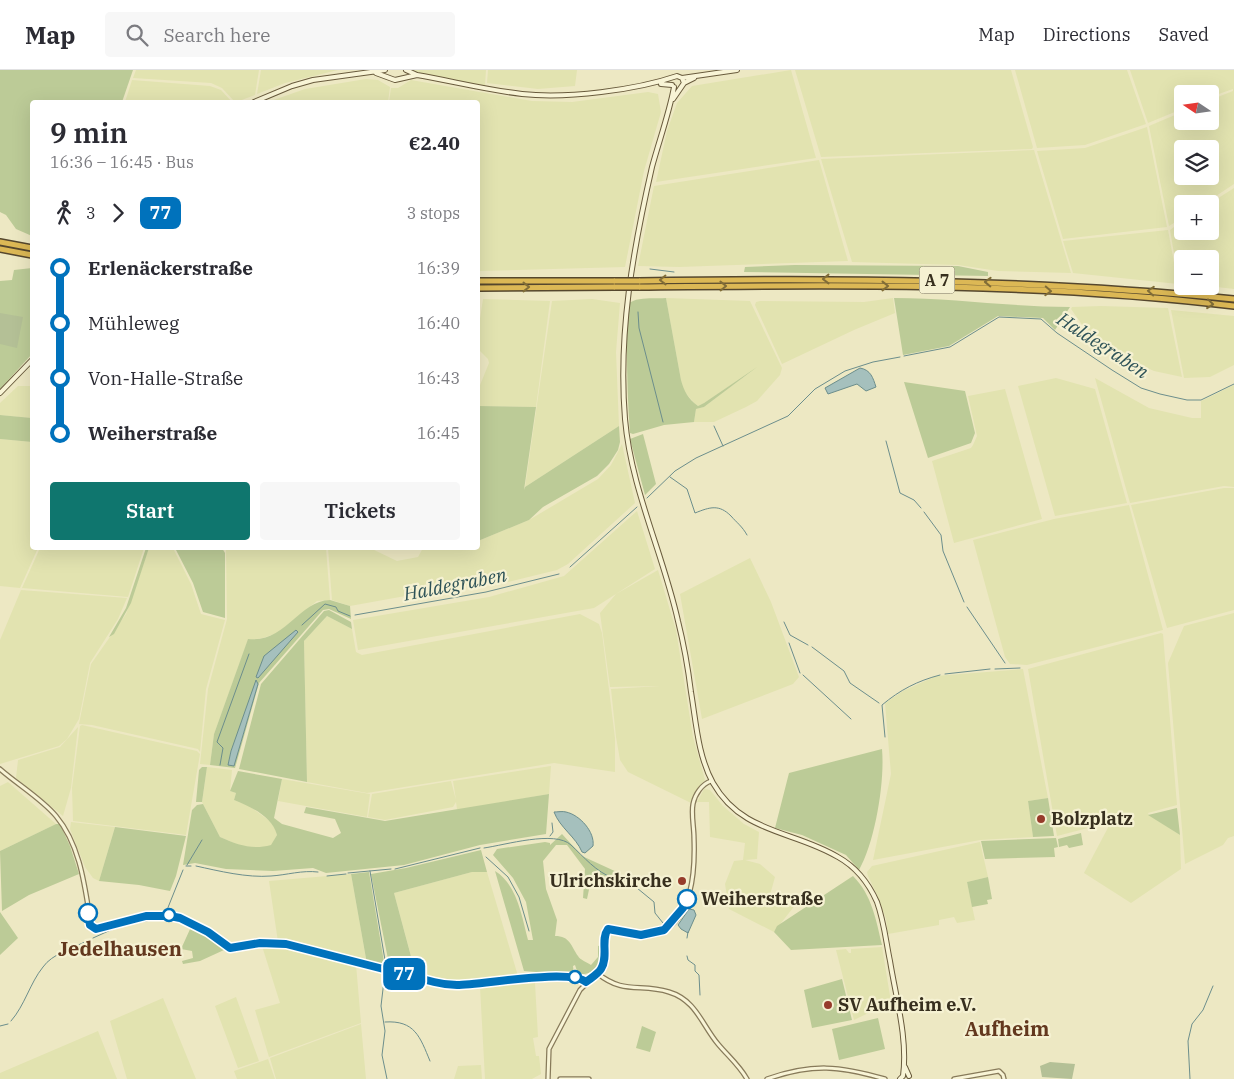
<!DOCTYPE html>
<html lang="en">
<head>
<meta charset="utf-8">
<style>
  body { margin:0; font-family:"IBM Plex Serif",serif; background:#f7f7f7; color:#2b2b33; height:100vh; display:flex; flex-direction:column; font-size:19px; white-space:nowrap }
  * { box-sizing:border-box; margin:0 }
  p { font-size:16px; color:#7c7c81 }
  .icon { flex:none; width:28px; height:28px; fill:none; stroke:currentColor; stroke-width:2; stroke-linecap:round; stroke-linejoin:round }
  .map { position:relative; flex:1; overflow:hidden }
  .side { position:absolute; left:30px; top:30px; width:450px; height:450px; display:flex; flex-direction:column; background:#fff; border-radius:5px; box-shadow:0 5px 20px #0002 }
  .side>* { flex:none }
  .badge { padding:0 10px; border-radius:8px; font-size:18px; line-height:32px }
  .needle { width:32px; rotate:283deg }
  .fabs { position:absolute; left:1174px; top:15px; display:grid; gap:10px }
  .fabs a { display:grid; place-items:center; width:45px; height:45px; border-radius:5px; background:#fff; box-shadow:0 5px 20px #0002; font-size:25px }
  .map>.badge { position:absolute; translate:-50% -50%; box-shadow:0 0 0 2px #fff }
  .legs { display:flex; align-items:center; gap:8px; height:55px; padding:0 20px; font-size:16px }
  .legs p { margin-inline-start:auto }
  .headline { display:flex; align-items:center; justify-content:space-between; height:85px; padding:0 20px }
  h1 { font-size:28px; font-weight:600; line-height:38px }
  .primary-button { display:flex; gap:10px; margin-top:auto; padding:10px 20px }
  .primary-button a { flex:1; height:58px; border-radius:5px; background:#0f766e; color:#fff; font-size:20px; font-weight:600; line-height:58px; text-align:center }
  .primary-button a+a { background:#f7f7f7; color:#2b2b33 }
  ul { padding:0 20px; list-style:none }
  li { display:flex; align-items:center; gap:18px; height:55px; font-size:19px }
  li i { display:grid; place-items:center; width:8px; height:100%; margin:0 6px; background:currentColor }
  li i::after { content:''; width:12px; height:12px; margin:-6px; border:4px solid; border-radius:50%; background:#fff }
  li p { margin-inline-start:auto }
  li:first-child i { background:linear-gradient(#0000 50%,currentColor 0) }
  li:last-child i { background:linear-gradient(currentColor 50%,#0000 0) }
  header { display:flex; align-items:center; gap:30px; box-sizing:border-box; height:70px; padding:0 25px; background:#fff; border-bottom:1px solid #e1e1e2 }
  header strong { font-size:24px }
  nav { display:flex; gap:28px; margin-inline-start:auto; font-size:18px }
  .search { width:350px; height:45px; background:#f7f7f7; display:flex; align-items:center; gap:12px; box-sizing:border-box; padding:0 18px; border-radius:5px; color:#7c7c81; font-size:19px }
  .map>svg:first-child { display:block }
  .farmland { fill:#e2e3b0; fill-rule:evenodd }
  .green { fill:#bccb97; fill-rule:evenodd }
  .cemetery { fill:#b4c096 }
  .water { fill:#a5c0bd; stroke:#6c8e8c }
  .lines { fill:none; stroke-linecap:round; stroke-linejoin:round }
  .stream { stroke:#6c8e8c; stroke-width:1 }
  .tertiary-casing { stroke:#877a5a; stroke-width:5.5 }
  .secondary-casing { stroke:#695b3d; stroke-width:6 }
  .motorway-casing { stroke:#55472e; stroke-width:8 }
  .tertiary { stroke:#f8f4d6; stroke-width:3 }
  .secondary { stroke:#f8f4d6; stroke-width:4 }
  .motorway { stroke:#dcb855; stroke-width:5 }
  .motorway-bridge-casing { stroke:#55472e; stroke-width:8; stroke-linecap:butt }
  .motorway-bridge { stroke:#dcb855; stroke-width:5 }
  .oneway { stroke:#816d37 }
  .line-1-casing { stroke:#fff; stroke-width:11 }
  .line-1 { stroke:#0072bc; stroke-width:8 }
  .poi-dot { fill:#963c2b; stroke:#f5f1d2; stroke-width:2 }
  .stop-1-dot { fill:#fff; stroke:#0072bc; stroke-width:2.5 }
  .labels { text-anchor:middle; stroke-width:4.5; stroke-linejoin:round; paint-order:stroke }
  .shield { fill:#f5f1d2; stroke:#706954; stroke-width:1 }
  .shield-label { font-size:16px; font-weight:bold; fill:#372f1e }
  .poi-label { font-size:18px; font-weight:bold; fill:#372f1e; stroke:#f5f1d2; text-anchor:start }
  .stop-label { font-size:18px; font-weight:bold; fill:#372f1e; stroke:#f5f1d2; text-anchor:start }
  .water-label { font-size:19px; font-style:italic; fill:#2d5257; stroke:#f5f1d2 }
  .quarter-label { font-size:20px; font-weight:bold; fill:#63381e; stroke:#f5f1d2 }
</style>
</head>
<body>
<header>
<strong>Map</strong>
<div class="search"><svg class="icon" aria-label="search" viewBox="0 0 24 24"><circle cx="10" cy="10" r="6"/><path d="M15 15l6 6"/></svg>Search here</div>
<nav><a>Map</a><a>Directions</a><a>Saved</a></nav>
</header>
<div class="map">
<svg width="1234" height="1009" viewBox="0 0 1234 1009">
  <rect width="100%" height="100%" fill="#ede8c3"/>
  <!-- farmland -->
  <path class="farmland" d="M136,0h123l-4,25 -16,6h-5l-12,-13 -11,-5 -78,-5z
    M261,0h77l-53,13 -28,11z
    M410,0h76l-1,16 -65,-13z
    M488,0h89l-2,16 -37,3 -51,-6z
    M791,0l25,88 -160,24 11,-51 10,-28 15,-17z
    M795,0h216l22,77 -1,2 -211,8z
    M1015,0h112l19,54 -61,21 -48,3z
    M1130,0h104v114l-30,20h-22v14l-13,8 -20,-100 33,-14v9h28v-21l23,-9v-2l-23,8v-3h-28v15l-34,14zM1182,79h28v27h-28z
    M366,9l12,1 12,7 -2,15h-120l37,-13z
    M132,10l78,6 11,4 11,12h-107z
    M411,10l121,21 40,1 76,-10 10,2 3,18 -17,59 -19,96 -147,4v-169h-89l2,-14h7z
    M1147,57l20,100 -104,12 -26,-88 48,-3z
    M1034,80l37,123 -73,-2 -40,-6 -106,-3 -31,-103z
    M819,90l29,101 -169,6 -41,-1 16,-80z
    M1234,118v101l-26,-3h2v-27h-28v24h-3l-9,-53 12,-9v10h28l-1,-27z
    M1168,160l10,54 -105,-11 -10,-32z
    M666,228l84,3 32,67 -2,7 -23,26 -11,6 -32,15h-20l2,-13 8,-2 49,-37 -49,33 -6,3 -3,-2 -12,-14 -2,-10z
    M893,228l2,15 -41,17 -72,34 -27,-59 1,-3 4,-1 104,1z
    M483,229l67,2 -14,106 -58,-1v-16l11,-27 -1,-4 -10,-10v-17z
    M592,229l28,4 -4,49 3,74 -94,61 27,-186z
    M1101,236l67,2 14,69 -28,-6 -40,-18 -26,-20 -17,-24 1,-2z
    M1171,240l63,6v49l-24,12 -26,1z
    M1056,308l39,11 32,114 -72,13 -37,-130z
    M1095,308l54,30 43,10h9v-17l33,-16v102l-10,-1 -94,17z
    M18,316h14v32l-32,-3v-12z
    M1005,319l37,130 -88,24 -22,-82 39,-13 2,-3 4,-9 -9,-40z
    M0,369l32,3v106h6l-18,40 -20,-2z
    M622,374l13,59 -67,61 -11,6 -49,12h-25l-133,24 -18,-6 -4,-52h42l27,13 21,-4 5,-9h55v-7l51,-21 69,-41 13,-14z
    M1224,418h10v122l-67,18 -36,-123z
    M1129,435l34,125 -136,35 -17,-1 -5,-7 -32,-117 81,-21z
    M637,441l18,58 -61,39 -236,42 -5,-30 136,-23 75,-21z
    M40,478h104l-16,49 -106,-9z
    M149,478h24l18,36 10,30 24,6 -19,69 -6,63 -2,-3 -106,-24 -13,-1 12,-60 35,-50z
    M226,478h100l4,52 -13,1 -40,32 -14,5 -15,2 -34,94 -4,31 -10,-1 8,-75 19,-70z
    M750,488l21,44 28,75 -6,7 -91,35 -22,-125z
    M658,500l18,60 17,107 12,43 -8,9 -6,14 -63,-31 -8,-12 -4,-23 -5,-48 49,-3 -50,1 -10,-74 16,-19z
    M21,520l106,8 -9,21 -28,44 -11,56 -12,20 -8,7 -59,18v-124z
    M1234,543v223l-6,2 -5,7 -38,19 -17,-201 16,-37z
    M580,544l19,10 3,9 13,105v34l-61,-9 -187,30 -60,-11 -3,-141 23,-25 25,13 4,23 6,3z
    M1161,563l2,1 14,171 -29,8 1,2 31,20 1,34 -50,34 -47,-30 27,-51 -54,14 -29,-167z
    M1023,599l25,129 -20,3 5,36 -53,3 -107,20 18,-86 -6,-71 18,-12 33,-15z
    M82,655l115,26 3,3 -14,81 -113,-14 -1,-33 8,-62z
    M78,657l-7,61 -8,28 -47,-38 2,-18 42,-13z
    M551,696l-2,28 -86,15h-6l-1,-7 -3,5 -68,13 -17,-3 4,-23 79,-13 5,19 -3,-19z
    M207,697l25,3 -2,21 6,2 -2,7 15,6 25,18 3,11 -6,11 -11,2 -19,-2 -21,-9 -18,-35z
    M282,709l88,15 -3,23 -89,-16z
    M8,712l48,42 -56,27v-65z
    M704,719l6,1 13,16 21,18 15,8 -2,27 -12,1 15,4 15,13 -5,18 14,4 6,-5 8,3 -2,7 -22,28 -45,-23 -4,-25 9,-23 9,-1 2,-17 -35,-6 -1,-35h-12z
    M71,752l44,5 -16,54 -6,-3 -8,-11 -15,-38z
    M980,772l8,35 -21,5 8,38 -18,3 -3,-6 -15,3v5l-51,9 -2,-15 -9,-24 -9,-19 -1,-4 5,-6z
    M472,802h15l31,104 -67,6 -35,-8 -22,-81z
    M351,804l16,90 -59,-17 -30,-5 -9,-61z
    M262,876l34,2 60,16 5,59 -92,34 -14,-47 25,-7z
    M882,877l9,55 -37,18 -18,-70 10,-1 3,4h2v-4z
    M535,913l3,54 -5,1 3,18h3l2,18 -9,5h-47l-5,-92z
    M236,927l23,64 -21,7 -23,-62z
    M163,928l33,81h-69l-17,-58z
    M361,954l5,55h-90l-6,-21z
    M98,961l19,48h-117v-6z
    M268,989l7,20h-38l-3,-8z
    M481,995l1,14h-28l4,-13z"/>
  <!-- green -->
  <path class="green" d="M0,0h133l-11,32h-90v134l-16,-7 -10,-14 -6,-3z
    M795,195l163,1 30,6v4l-244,-4 1,-5z
    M32,198v86l-32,35v-108l12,-1 2,-10z
    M666,228l15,82c3,11 7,19 17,26l6,-3 53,-36 -53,40 -8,2 -2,13 -30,3 -31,9 -3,-1c-3,-41 -4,-86 -2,-129 9,-8 27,-5 38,-6z
    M894,228c59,0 117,9 176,9l-15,23 -12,-12 -45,-2 -49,30 -46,9z
    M904,312l61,9 10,42 -4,10 -43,15z
    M478,336l58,1 -12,83 1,-3 94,-61 1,16 -2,8 -9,14 -12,12 -54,31 -14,13 -51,21z
    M0,345l32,3v24l-32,-3z
    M643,364l13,50 -11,11 -15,-56z
    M146,478h3l-18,55 -17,31 -5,3 17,-29z
    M175,478h47l3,5v65l-22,-6 -10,-29z
    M330,530l20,6 1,13 -22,-10 -6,1 -64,73 -24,85 -25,-3 4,-31 34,-95c38,4 50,-38 82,-39zM258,614l-18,62 -12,19 3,-14z
    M329,540l22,12 1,7 -25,-13 -23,25 3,141 -68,-13 22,-85 63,-73z
    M882,679c3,33 -7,93 -23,121l-13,-15 -44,-20 -27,-7 14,-55z
    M202,697h5l-5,35h-6l3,-32z
    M238,701l44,8 -8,39 8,6 51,14 8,-5 -6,-14 -31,-6 2,-6 79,14 164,-27 -3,40 -66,11 -76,20 -78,8 -13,-5 -40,3 -47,-2 -31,-6 -12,2 9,-55 5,-5 6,-1 17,33c18,8 32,13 51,8l6,-10c-5,-19 -26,-28 -43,-35l2,-7 -6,-2z
    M1048,728l6,38 -21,1 -5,-36z
    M1177,738l3,27 -32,-20z
    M56,754h4l10,22 9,28 -50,21 -27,16 -2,-60z
    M115,757l71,9 -10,40 -6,15 -31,-6 -40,-4z
    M1081,763l2,12 -14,3 -2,-3 -8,2 -1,-8z
    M562,764l20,22 37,17 -9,17 -19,-10 -4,19 -4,-1 2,-29 -18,-24h-11l-13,16 3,28 11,31 -2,16c15,0 16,10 23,20 2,4 9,6 13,9l7,-8v-11l4,-1c0,16 -5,31 -24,29l-3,-9 -2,1 1,9 -50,-4 -29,-100c22,13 27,46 33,69h5l-7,-38 -13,-24 -20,-23 4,-6 48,-7 5,1v2z
    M1056,768l2,9 -4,1 1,9 -70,2 -4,-18z
    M481,780l6,22h-15l-78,21 22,82 -26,-6 -19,-95 35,-6z
    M369,802l16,96 -18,-4 -16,-90z
    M853,806c19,19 23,44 29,69l-91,5 -17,-18 3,-6z
    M988,807l4,22 -5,1 1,4 -16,3 -5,-25z
    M0,842l18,26 -18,17z
    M186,852c9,5 37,18 38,28l-24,11 -17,3 -1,-3 11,-3 -1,-7 -11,-2 10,-22z
    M842,909l10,41 -40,8 -8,-38z
    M878,948l7,31 -46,11 -7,-31z
    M642,956l14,6 -6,20 -14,-4z"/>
  <!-- cemetery -->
  <path class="cemetery" d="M0,243l23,4 -6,31 -17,-4z
    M1050,992l25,2 -3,15 -30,-2 -2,-11z"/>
  <!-- water -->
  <path class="water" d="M860,298c11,2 13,10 16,19l-10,4 -9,-7 -29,10 -3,-6z
    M296,560l2,2 -40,46 -2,-1 8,-21z
    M256,610l2,4 -24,82 -6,-1 3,-14z
    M554,742c3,0 9,-1 12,0 14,3 29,20 27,34l-8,7 -3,-1c-6,-15 -22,-24 -28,-40z
    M689,839l5,1 2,5 -8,18 -7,-4 -3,-4z"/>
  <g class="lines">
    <!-- stream -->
    <path class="stream" d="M650,199l24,3
      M638,242l1,16 24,94
      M904,286l46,-9 49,-30 42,2 16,14 55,37 29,18 19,6 27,6h14l33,-16
      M714,356l9,20
      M886,371l14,52 14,7 7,8
      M670,407l17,12 8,24c15,-6 24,-9 36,3 6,7 11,10 16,19
      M647,428l28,-27 21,-13 92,-42 27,-27 30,-18 28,-9 27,-5
      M924,442l17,23 2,16 21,51
      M570,497l67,-60
      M967,537l38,56
      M355,545l131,-23 73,-18
      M784,552l6,13 18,10
      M302,555l23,-21 11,3 2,4 12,5
      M789,573l11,30
      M812,577l32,24 6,12 29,20
      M995,599l25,-1
      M945,604l45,-5
      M803,605l48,44
      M885,667l-3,-32c18,-15 35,-24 58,-30
      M220,695l3,-17 -6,-6 32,-88
      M550,766l3,-4 -1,-9
      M484,778c21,-3 71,-18 87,-3 13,12 25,27 42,33
      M486,787l22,20 11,20 10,34
      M187,795l15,-25
      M186,796h5
      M196,796c23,5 51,12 75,10 16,-1 31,-6 47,-4
      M395,799l85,-21
      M370,801l16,95
      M348,803l43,-4
      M327,806l19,-2
      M623,810l7,4
      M637,818l17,14 1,11 8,10
      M167,840l16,-40
      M131,853l28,-4
      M93,868l31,-14
      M687,868l1,-6
      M687,886l1,4 7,5v6l4,4 1,20
      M385,902l-4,34 4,25 -3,24 5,24
      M11,951c14,-16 19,-38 32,-54 9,-13 30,-19 44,-26
      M385,952c30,-2 35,15 45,39
      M0,956l8,-2
      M1190,1009l-2,-38 4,-17 11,-14 10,-24"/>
    <defs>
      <path id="tertiary" d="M0,699c17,15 42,30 56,47 25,30 29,72 35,109l8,5c46,-15 61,-23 105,0 10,5 16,14 26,18l30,-5 26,1 159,40c27,3 125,-16 141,-2
        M597,903c27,22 43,10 72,19 27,8 33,33 49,52 10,12 21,21 29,35
        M548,1009l1,-30 31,-59 22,-22 3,-11 2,-26c12,-9 44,17 68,-9 18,-20 20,-58 19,-84 0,-11 -3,-24 -1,-34 2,-10 9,-20 18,-23
        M560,1009h29
        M767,1009c46,-16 73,-13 118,0
        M954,1009l45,-8 4,4 1,4"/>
      <path id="secondary" d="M406,0l11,5c35,6 70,15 105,19 45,5 114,-4 155,-18l5,2 2,5
        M376,3l19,7 22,-5
        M682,8l55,-8
        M661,14l11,1
        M674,17c-5,27 -15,54 -22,80 -19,83 -34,166 -27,252 6,70 38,134 53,202 6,24 10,47 13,71 5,30 7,64 22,91 29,51 80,47 125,74 18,10 31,27 39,45 7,19 9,40 13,59 6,37 18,78 13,115l-3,3
        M673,29l11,-16 10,-5
        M254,32l38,-16 21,-6 72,-10
        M0,323l32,-33
        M905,997l4,9"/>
      <path id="motorway" d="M0,172l32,6
        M0,179l32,6
        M478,211h137
        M639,211c199,-3 397,-2 595,18
        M639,217c199,-2 397,-5 595,19
        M478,218l137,-1"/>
    </defs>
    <!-- tertiary casing -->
    <use href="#tertiary" class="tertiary-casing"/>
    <!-- secondary casing -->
    <use href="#secondary" class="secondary-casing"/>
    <!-- motorway casing -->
    <use href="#motorway" class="motorway-casing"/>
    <!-- tertiary -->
    <use href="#tertiary" class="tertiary"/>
    <!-- secondary -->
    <use href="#secondary" class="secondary"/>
    <!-- motorway -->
    <use href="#motorway" class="motorway"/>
    <defs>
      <path id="motorway-bridge" d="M615,211h24
        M615,217h24"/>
    </defs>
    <!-- motorway-bridge casing -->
    <use href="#motorway-bridge" class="motorway-bridge-casing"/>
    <!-- motorway-bridge -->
    <use href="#motorway-bridge" class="motorway-bridge"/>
  </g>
  <!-- one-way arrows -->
  <defs><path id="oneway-chevron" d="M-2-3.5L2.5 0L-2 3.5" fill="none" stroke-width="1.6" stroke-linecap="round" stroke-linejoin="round" transform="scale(1.25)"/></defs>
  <g class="oneway">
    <use href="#oneway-chevron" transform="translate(826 209) rotate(-180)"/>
    <use href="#oneway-chevron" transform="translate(663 210) rotate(179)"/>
    <use href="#oneway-chevron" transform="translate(988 212) rotate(-178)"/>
    <use href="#oneway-chevron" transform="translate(723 216) rotate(-1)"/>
    <use href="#oneway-chevron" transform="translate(885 216)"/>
    <use href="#oneway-chevron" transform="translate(526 217)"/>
    <use href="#oneway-chevron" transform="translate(1048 221) rotate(3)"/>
    <use href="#oneway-chevron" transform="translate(1151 221) rotate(-176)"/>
    <use href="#oneway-chevron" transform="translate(1210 234) rotate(6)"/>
  </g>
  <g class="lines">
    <defs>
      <path id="line-1" d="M88,843l2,12 6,4 50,-13h24l10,2 28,14 22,16 30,-5 26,1 148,38c8,2 15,3 23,3 25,0 113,-17 129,-3 5,-4 12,-8 15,-13 8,-13 -1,-29 7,-40l33,6 23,-5 19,-22 4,-9"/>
    </defs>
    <!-- line-1 casing -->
    <use href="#line-1" class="line-1-casing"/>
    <!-- line-1 -->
    <use href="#line-1" class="line-1"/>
  </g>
  <!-- markers -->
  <g class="poi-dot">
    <circle cx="1041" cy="749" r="5"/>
    <circle cx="682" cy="811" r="5"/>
    <circle cx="828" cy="935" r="5"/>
  </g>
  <g class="stop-1-dot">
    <circle cx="687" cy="829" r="9"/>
    <circle cx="88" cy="843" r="9"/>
    <circle cx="169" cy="845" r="6"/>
    <circle cx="575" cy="907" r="6"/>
  </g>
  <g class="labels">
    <!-- shield labels -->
    <rect class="shield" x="919.5" y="196.5" width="35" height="27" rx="4"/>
    <g class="shield-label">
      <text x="937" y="216">A 7</text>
    </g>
    <!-- poi labels -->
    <g class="poi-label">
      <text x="1051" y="755">Bolzplatz</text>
      <text x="672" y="817" text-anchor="end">Ulrichskirche</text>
      <text x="838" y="941">SV Aufheim e.V.</text>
    </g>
    <!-- stop labels -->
    <g class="stop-label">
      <text x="701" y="835">Weiherstraße</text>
    </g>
    <!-- water labels -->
    <g class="water-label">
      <text transform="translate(1103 275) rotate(33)" y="7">Haldegraben</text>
      <text transform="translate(455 514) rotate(-11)" y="7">Haldegraben</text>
    </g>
    <!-- quarter labels -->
    <g class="quarter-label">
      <text x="120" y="886">Jedelhausen</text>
      <text x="1007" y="966">Aufheim</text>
    </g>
  </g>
</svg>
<div class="fabs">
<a><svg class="needle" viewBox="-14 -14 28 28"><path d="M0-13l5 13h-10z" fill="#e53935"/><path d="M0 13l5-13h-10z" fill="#7c7c81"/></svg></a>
<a><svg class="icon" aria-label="layers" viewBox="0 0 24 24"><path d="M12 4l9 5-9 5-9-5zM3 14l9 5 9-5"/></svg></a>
<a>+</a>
<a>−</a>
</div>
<b class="badge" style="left:404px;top:904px;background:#0072bc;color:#fff">77</b>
<section class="side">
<div class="headline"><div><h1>9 min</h1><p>16:36 – 16:45 · Bus</p></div><b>€2.40</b></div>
<div class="legs"><svg class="icon" aria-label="walk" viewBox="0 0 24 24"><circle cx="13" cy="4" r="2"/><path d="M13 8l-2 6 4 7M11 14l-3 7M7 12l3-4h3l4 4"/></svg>3<svg class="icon" aria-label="forward" viewBox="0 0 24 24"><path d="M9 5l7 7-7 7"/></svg><b class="badge" style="background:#0072bc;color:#fff">77</b><p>3 stops</p></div>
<ul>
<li><i style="color:#0072bc"></i><b>Erlenäckerstraße</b><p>16:39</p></li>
<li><i style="color:#0072bc"></i><span>Mühleweg</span><p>16:40</p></li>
<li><i style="color:#0072bc"></i><span>Von-Halle-Straße</span><p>16:43</p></li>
<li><i style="color:#0072bc"></i><b>Weiherstraße</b><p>16:45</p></li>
</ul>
<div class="primary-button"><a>Start</a><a>Tickets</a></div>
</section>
</div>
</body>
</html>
